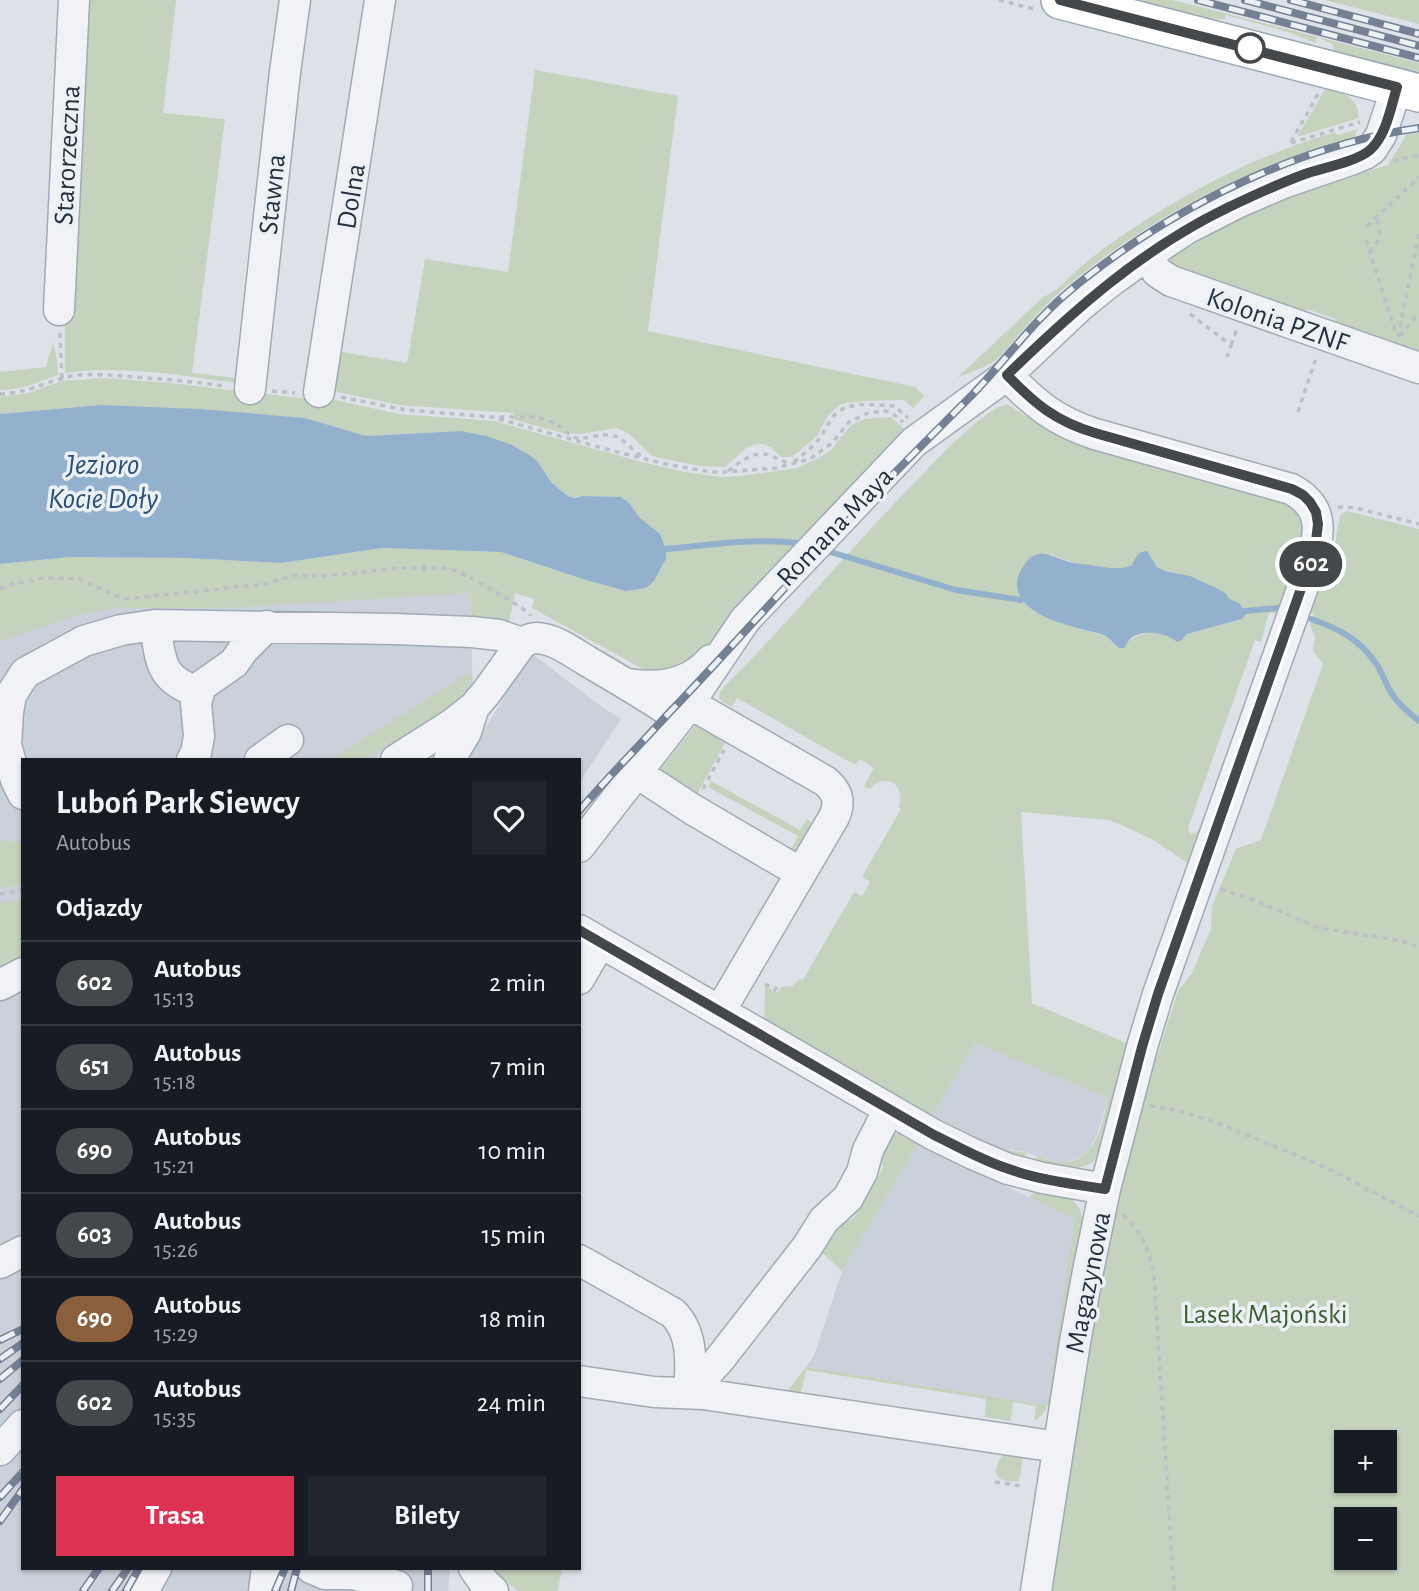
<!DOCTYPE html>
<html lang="pl">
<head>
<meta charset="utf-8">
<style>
  body { margin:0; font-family:"Alegreya Sans",sans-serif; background:#20242c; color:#f1f3f6; height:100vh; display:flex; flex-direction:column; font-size:26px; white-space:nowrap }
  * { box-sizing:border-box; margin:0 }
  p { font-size:23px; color:#9ea1a6 }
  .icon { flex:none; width:38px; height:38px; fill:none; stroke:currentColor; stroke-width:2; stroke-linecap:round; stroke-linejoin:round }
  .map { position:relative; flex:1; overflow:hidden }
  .details { position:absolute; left:21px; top:758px; width:560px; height:812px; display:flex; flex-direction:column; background:#171b24; border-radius:0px; box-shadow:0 2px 5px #0004 }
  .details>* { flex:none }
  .badge { padding:0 14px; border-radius:23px; font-size:24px; line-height:46px }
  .buttons { position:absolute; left:1334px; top:1430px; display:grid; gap:14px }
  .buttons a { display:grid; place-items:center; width:63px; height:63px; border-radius:0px; background:#171b24; box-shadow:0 2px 5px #0004; font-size:35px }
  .map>.badge { position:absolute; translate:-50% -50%; box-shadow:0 0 0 4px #fff }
  h2 { padding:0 35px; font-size:26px; line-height:63px }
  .round { display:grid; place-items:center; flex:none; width:74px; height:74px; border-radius:0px; background:#20242c }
  .head { display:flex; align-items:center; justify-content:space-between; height:119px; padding:0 35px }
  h1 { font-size:33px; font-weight:700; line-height:52px }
  .button { display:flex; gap:14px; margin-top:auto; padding:14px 35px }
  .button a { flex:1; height:80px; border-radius:0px; background:#dd3252; color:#fff; font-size:28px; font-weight:700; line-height:80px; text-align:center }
  .button a+a { background:#20242c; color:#f1f3f6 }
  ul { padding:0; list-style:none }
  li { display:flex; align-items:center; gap:21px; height:84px; padding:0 35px; border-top:2px solid #363941 }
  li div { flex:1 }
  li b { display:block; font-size:26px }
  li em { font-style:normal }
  li .badge { min-width:77px; font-weight:700; text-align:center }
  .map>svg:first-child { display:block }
  .built { fill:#cad1db }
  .green { fill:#c3d3bd; fill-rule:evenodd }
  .water { fill:#93b1cd }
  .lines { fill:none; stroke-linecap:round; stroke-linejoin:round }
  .stream { stroke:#93b1cd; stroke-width:6 }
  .minor-casing { stroke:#a2a9b3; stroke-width:33 }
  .major-casing { stroke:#9ba6b5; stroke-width:40 }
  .path { stroke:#bbc0c7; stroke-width:3.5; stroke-dasharray:5 5; stroke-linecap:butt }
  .minor { stroke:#f0f2f6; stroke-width:30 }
  .major { stroke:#fff; stroke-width:37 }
  .rail-casing { stroke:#748194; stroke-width:8 }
  .rail { stroke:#ecf1f6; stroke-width:5; stroke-dasharray:16; stroke-linecap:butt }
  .line-casing { stroke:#fff; stroke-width:16 }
  .line { stroke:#45484a; stroke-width:10 }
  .stop-dot { fill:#fff; stroke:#45484a; stroke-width:3.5 }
  .labels { text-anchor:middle; stroke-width:7; stroke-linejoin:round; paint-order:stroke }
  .street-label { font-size:28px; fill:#243041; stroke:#ecf1f6 }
  .park-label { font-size:28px; fill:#3a5e30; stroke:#ecf1f6 }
  .water-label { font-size:30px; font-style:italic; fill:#2a5079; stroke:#ecf1f6 }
</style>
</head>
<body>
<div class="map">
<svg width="1419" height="1591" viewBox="0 0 1419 1591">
  <rect width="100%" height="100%" fill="#dde2e8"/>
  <!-- built -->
  <path class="built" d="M470,593l3,101 -19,15 -79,50 -352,1v197l-23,13v-336l60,-13 21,-7 36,-6z
    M534,655l68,52 19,12 -42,64v-23h-113l48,-79z
    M23,987v581h427l-2,23h-448v-592z
    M975,1043l133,55 -10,34 -9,19 -10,7 -16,5 -44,-12 -25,-3 -14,-4 -48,-27z
    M921,1139l92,51 63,28 -29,187 -241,-38 8,-11 28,-85z"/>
  <!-- green -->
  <path class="green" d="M80,0h96l-13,113 62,6 -33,254 55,6 -1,5c-57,-7 -123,-20 -181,-11v-63z
    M1108,0h65l246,63v13l-82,-23 -4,-4 1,-4 -17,-8 -2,6 -27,-11 -62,-17 -1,4 -36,1z
    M1325,0h94v24z
    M535,70l143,26 -30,235 267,56 9,9 -11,12 -9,-8 -38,1 -20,2 -6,2 -11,9 -12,22 -25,21h-11l-10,-10 -11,-4 -14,5 -21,19 -25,-1 -44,-9 -6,-3 -21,-20 -12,-6 -36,6h-15l-51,-14 -2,-7 -114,-8 -71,-15 8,-39 71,12 18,-104 83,13z
    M1326,88c17,5 32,9 33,30l-62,19z
    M1358,129l-4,8c-101,28 -198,77 -280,143 -19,15 -37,34 -53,52 -8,9 -16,20 -25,28 -11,8 -27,12 -39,18l86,-81c13,-4 23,-18 33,-26 13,-11 25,-21 38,-30 67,-46 138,-84 215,-107l6,-1 3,2z
    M1419,132v227l-86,-31 2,-9 -28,-10 -4,10 -133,-54 -1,-5 2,-4 70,-37 39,-17 36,-15 72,-22 19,-31z
    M53,342l4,17 1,16c-19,7 -37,15 -58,15v-18l46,-5z
    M104,378l66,5 130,15 17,-2 82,18 95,7 148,41 43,10 36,5 19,-1 57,-8 22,-10 12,-8 20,-25 14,-6 26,-2 20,19 -224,233 -39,2 -7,-3 -109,-60 2,-9 -19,-6 -7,35 -36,-3 -2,-32 -243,15h-110l-36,6 -81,27v-77l70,-7 117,1 94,5 101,-15 119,4 85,28 75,-10 5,-11v-10l-6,-14 -20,-17 -10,-14 -28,-8 -32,1 -5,-3 -13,-11 -6,-10 -86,-42 -94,5 -61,-18 -205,-13 -100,9v-17l28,-4 34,-12z
    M1007,404l46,30 32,13 193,49c7,6 16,11 21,19 13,19 -7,62 -13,83l-5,3 -4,12h-8l-8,29 -6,-2 -66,185 -1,5 3,4 11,-4 -10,36 -37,-25 -33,-16 -14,-5 -87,-8 11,191 99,42 -31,111c-21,19 -39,12 -65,9l2,-9c9,3 19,7 28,6 31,-1 38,-40 43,-64l-133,-55 -43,74 62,31 32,5 -2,9 -30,-10 -230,-130 1,-36 12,7 4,-6 11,-1 8,-7 3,1 51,-88 8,4 8,-14 -8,-5 39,-68 -2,-2c7,-22 -13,-36 -29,-18l-6,-3 10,-18 -14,-9 -5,6 -118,-67 -5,9 -9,-5 -4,-4 1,-6 6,-7c69,-69 131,-145 200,-214 17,-18 59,-62 81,-67zM1050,554c21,9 61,21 82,11l4,-9 14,-1 2,5 5,7 8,4 12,2 48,20 5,6 9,4 3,16 -55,15 -5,6c-27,-10 -40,-11 -63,8l-12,-11 -10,-4 -15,-3 -48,-18 -13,-12z
    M1347,511l72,18v1062h-369l35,-222 24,-130 33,-136 36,-112 14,-18 19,-44 1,-23 24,-57 25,-9 62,-176 -10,-13 2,-15 -5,-11 4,-11 -8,-4 13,-24 16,-42 5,-29zM1346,1442h38v38h-38zM1346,1519h38v39h-38z
    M472,671v9l-4,9 -29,25 -73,45h-35z
    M697,723l32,13 -34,62 -36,-26z
    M711,781l89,49 7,-11 6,5 -11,26 -12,1 8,-15 -90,-49z
    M0,841l23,1v43l-23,3z
    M23,899v58l-23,12v-66z
    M897,1133h5l19,6 -79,132 -23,-21 17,-24 16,-7 5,-6 26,-45 -1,-6 -3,-8 9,-16z
    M1036,1191c24,4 46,3 47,34l-34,180 -2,1c-2,6 -7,12 -13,15l2,-15 -23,-4 -2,19 -26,-4 1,-18 -180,-29 -4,19 -4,7 -18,4 26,-33 241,38 28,-186 -46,-22z
    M1006,1453l17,3 -4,26c-5,-1 -14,0 -18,-3 -11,-7 -2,-21 5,-26z
    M493,1568h69l-4,23h-40l-20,-16z"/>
  <!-- water -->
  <path class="water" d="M100,405l100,4 105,9 61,18 94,-5 26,5 24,8 18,10 9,7 15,22 13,11 5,3 5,1 8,-2 38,1 9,7 10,14 20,16 6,15v10l-12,22 -8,7 -20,3 -40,-11 -85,-28 -119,-4 -101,15 -94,-5 -117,-1 -70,7v-150z
    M1147,551l10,16 8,4 25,5 26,12 9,5 5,6 9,4 7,11 -4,5 -55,15 -5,6 -5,2c-10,-10 -34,-13 -46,-4 -3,3 -5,7 -7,10h-5c-4,-3 -8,-8 -12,-11 -8,-5 -17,-5 -26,-8 -18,-5 -45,-12 -57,-27 -7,-7 -9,-21 -4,-30 17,-31 29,-14 54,-9 5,1 11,1 16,2 15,2 28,6 42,0 4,-9 6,-13 15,-14z"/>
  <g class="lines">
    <!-- stream -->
    <path class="stream" d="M666,549c45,-4 93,-12 138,-5
      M824,550l132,40 65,10
      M1245,611l33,-3
      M1311,619c27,9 50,21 66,46 6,9 9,20 15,29 7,11 17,19 27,27"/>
    <defs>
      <path id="minor" d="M1147,255l10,17 14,9 248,87
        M59,310l15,-310
        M1007,375c28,29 48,46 88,59l196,55c32,17 30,41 21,72l-154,433 -16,53 -37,142 -17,82 -13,71 -39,249
        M250,389l35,-317 10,-72
        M319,392l61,-392
        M155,625c6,36 4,54 43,67
        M628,684c31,5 62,0 83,-24
        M689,703l136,78c12,10 16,21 9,36l-114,194
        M192,760l4,-7 3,-17 -3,-33 5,-17 33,-23 9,-13 24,-24
        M260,760l28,-20
        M396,760l55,-35 23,-18 12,-14 36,-50c5,-3 10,-5 15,-5 18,1 35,14 50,23 31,18 62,36 92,57
        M449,760l17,-28 7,-22
        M637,773l55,36 109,64
        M23,794l-7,-14 -10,-35 2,-33 3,-17 14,-22 59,-32 37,-11 34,-5 239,4 78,3 27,3 23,8
        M579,847l100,-129 66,-98 169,-178 93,-67 73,-69 31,-25 36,-26 39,-26 53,-27 44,-19 70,-24 12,-5 7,-5 9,-14 16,-48
        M579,930l355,205 39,19 35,15 35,9 62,11
        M579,979l21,-36
        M0,985l23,-12
        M579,1260l94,53c21,21 18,52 16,80
        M0,1263l23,-12
        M579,1381l75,11 49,2 355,53
        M689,1393l30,-33 88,-113 17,-27 24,-22 14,-26 6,-22 21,-41
        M0,1450l23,-25
        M311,1568l14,6h28l44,12
        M474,1568l11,16 8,7
        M143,1591l13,-23
        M264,1591l3,-23"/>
      <path id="major" d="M1060,0l359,93"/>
    </defs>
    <!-- minor casing -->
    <use href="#minor" class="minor-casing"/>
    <!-- major casing -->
    <use href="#major" class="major-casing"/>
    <!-- path -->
    <path class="path" d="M999,0l35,9
      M1291,142l27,-48
      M1291,143l69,-21
      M1393,161l26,-6
      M1367,226l52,-49
      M1366,240l30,94
      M1369,251c13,-8 12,-21 7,-34
      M1190,314l41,31 -4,12
      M60,333l2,45
      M1400,336l19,-23
      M1398,337l21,-103
      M1231,345l6,-16
      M272,391l23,2
      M0,394c28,0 52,-16 79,-19 18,-1 36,0 54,2 31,2 62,5 93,9
      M341,397l65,13 86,7h45l18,6 18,14 6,2 22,-4h10l9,3 23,20
      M1298,412l18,-54
      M499,419l114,32 57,14 42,7h14l50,-4 34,-9 22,-16 17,-21 19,-9 17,-2 7,2 11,9
      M794,462c8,-7 18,-14 25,-23 7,-8 10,-21 19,-27 15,-11 39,-7 56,-6l14,12
      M728,471c13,-9 25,-21 41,-16 8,3 13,7 22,8
      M1338,507l18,1 63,16
      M0,589l6,-3 37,-8 36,1 45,20 141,-15 29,-9 28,1 79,-8h42l14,3 46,25 26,17 2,3
      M703,789l21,-39
      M1221,889l25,8 73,31 84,13 16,6
      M0,894l23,-4
      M765,984l10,6 3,-5
      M1150,1106l26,4 41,13 108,44 94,49
      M1123,1215c19,15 26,36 31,59l20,317
      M995,1482l26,4"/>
    <!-- minor -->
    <use href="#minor" class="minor"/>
    <!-- major -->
    <use href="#major" class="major"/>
    <defs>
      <path id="rail" d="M1198,0l221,58
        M1245,0l174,46
        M1291,0l128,34
        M579,811c29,-34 60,-65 90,-98 54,-56 105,-115 159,-171 47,-50 95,-98 144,-147 32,-33 59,-71 94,-101 17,-15 35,-28 53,-41 87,-61 194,-110 300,-125
        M0,1340l23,-11
        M0,1359l23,-16
        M0,1379l23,-19
        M0,1409l23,-24
        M0,1497l23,-25
        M0,1521l23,-32
        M83,1591l16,-23
        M112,1591l16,-23
        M126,1591l13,-23
        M275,1591l10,-23
        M291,1591l6,-23
        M428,1591v-23"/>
    </defs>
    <!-- rail casing -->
    <use href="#rail" class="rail-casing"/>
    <!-- rail -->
    <use href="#rail" class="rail"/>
  </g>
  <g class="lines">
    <defs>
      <path id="line" d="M579,930l355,205c25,12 49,26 75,34 30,11 64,15 96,20l37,-142 16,-53 157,-445 3,-25 -2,-12 -6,-10 -7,-7 -11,-6 -197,-56c-40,-12 -60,-29 -88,-58 66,-64 135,-126 220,-167 25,-12 51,-24 78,-34 17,-6 51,-12 65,-24 16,-14 21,-43 27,-63l-337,-87"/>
    </defs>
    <!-- line casing -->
    <use href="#line" class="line-casing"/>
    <!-- line -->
    <use href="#line" class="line"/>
  </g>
  <!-- markers -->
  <circle class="stop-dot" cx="1250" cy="48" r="14"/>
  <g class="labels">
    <!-- street labels -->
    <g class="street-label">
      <text transform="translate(66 155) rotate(-87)" y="10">Starorzeczna</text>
      <text transform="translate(271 194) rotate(-84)" y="10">Stawna</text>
      <text transform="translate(350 196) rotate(-81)" y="10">Dolna</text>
      <text transform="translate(1278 319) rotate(19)" y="10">Kolonia PZNF</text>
      <text transform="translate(834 526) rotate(-46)" y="10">Romana Maya</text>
      <text transform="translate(1087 1282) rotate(-79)" y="10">Magazynowa</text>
    </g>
    <!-- park labels -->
    <g class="park-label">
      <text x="1265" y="1323">Lasek Majoński</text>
    </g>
    <!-- water labels -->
    <g class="water-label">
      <text x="103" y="474">Jezioro<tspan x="103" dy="34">Kocie Doły</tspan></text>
    </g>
  </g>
</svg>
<div class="buttons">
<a>+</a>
<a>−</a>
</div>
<b class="badge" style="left:1311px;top:564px;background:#45484a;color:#fff">602</b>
<section class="details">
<div class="head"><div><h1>Luboń Park Siewcy</h1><p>Autobus</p></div><a class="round"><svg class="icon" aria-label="heart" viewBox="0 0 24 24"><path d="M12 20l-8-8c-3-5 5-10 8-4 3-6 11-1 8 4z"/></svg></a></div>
<h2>Odjazdy</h2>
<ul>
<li><span class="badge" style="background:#45484a;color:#fff">602</span><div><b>Autobus</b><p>15:13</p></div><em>2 min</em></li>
<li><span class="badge" style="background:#45484a;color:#fff">651</span><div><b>Autobus</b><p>15:18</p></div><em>7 min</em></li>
<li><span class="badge" style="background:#45484a;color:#fff">690</span><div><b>Autobus</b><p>15:21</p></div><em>10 min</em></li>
<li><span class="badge" style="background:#45484a;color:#fff">603</span><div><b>Autobus</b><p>15:26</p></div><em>15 min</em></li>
<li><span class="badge" style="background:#8b5e3c;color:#fff">690</span><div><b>Autobus</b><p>15:29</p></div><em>18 min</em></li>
<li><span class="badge" style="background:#45484a;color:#fff">602</span><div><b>Autobus</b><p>15:35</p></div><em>24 min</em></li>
</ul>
<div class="button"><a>Trasa</a><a>Bilety</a></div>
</section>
</div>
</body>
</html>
